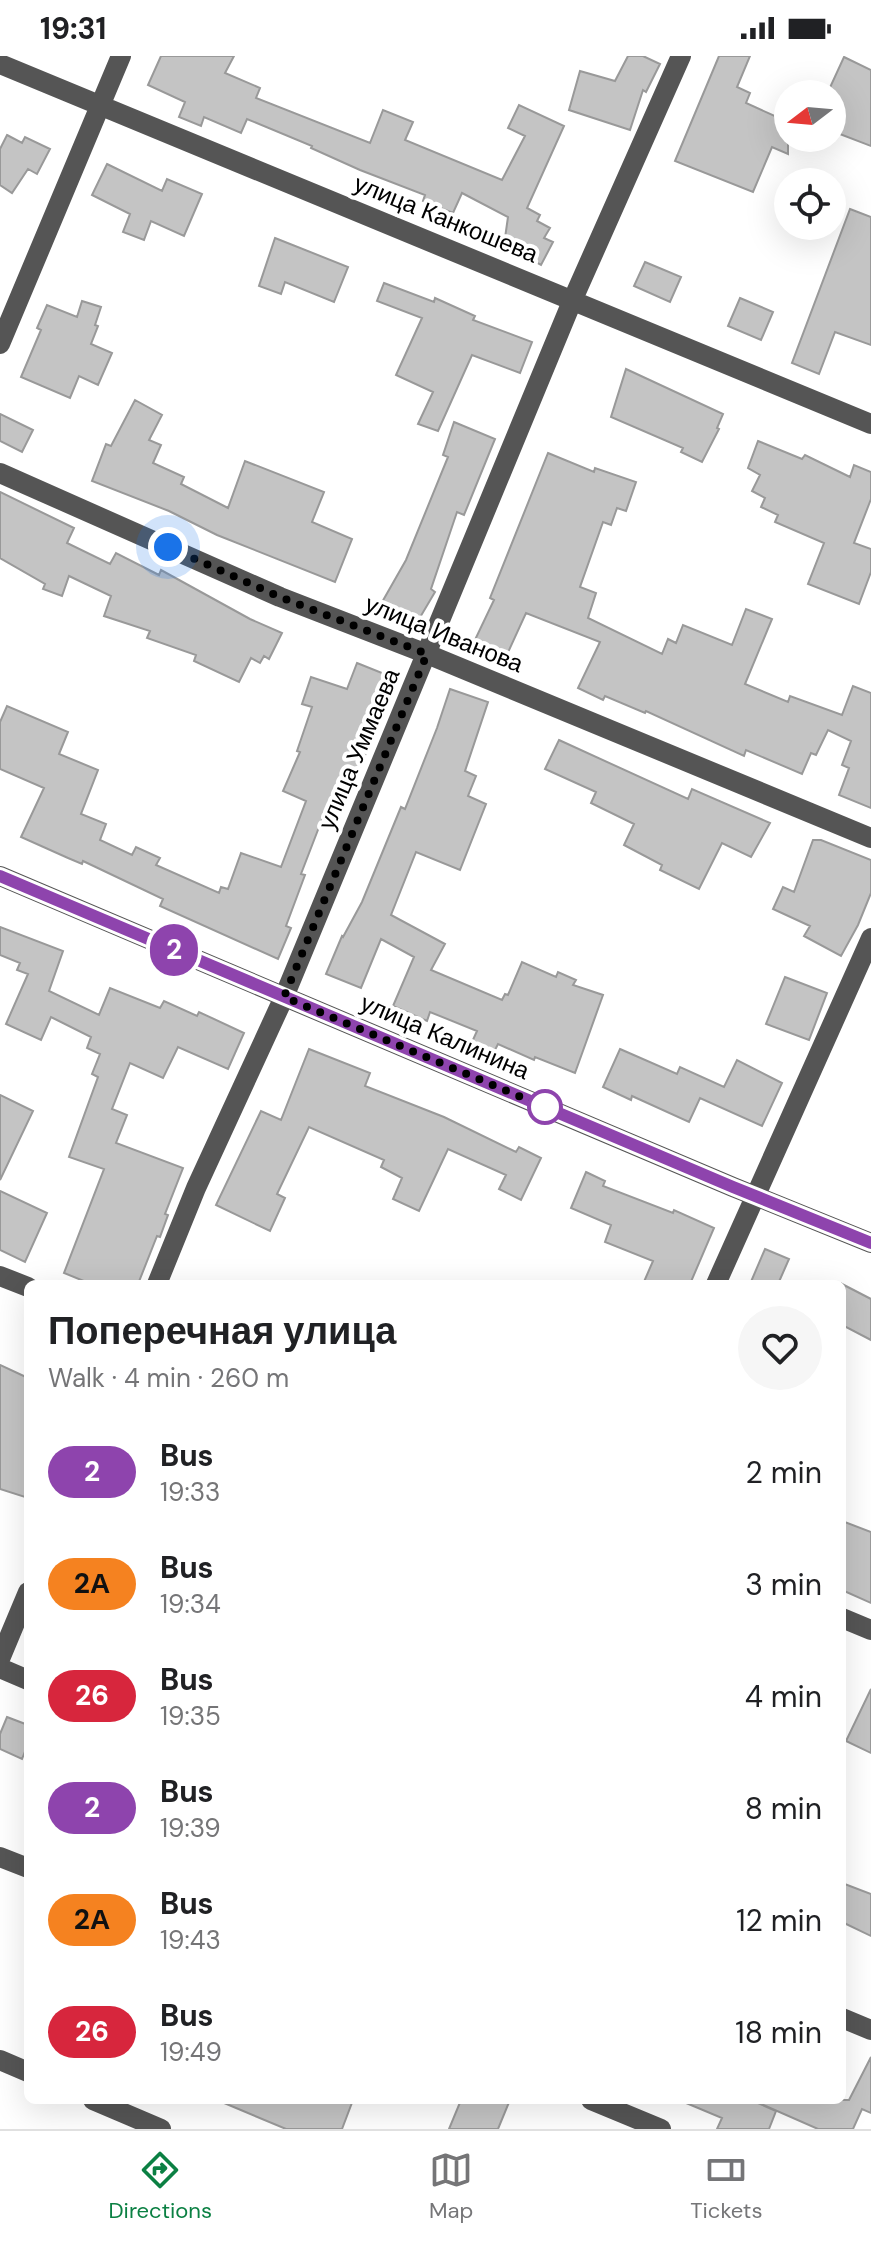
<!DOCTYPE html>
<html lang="en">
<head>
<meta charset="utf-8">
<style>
  body { margin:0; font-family:"DM Sans",sans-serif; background:#f6f6f6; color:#202124; height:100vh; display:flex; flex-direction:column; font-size:30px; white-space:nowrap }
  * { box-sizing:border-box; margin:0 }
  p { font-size:26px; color:#757577 }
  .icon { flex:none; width:44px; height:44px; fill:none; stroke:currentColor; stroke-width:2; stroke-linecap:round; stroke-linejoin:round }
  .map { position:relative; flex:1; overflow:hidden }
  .drawer { position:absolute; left:24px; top:1224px; width:822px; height:824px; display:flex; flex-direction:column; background:#fff; border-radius:12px; box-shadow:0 8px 32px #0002 }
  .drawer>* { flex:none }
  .badge { padding:0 16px; border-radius:26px; font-size:28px; line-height:52px }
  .needle { width:52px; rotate:254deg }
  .tools { position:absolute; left:774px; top:24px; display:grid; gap:16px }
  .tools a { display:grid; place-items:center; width:72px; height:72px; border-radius:50%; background:#fff; box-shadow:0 8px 32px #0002; font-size:40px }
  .you { position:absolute; width:40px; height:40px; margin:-20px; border:6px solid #fff; border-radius:50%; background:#1a73e8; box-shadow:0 0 0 12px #1a73e833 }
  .map>.badge { position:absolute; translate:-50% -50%; box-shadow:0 0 0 4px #fff }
  .round { display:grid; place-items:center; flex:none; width:84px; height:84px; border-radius:42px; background:#f6f6f6 }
  .overview { display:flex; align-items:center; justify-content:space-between; height:136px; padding:0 24px }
  h1 { font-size:38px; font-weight:700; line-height:60px }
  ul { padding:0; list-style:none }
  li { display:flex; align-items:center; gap:24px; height:112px; padding:0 24px }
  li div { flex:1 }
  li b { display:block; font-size:30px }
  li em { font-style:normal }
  li .badge { min-width:88px; font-weight:700; text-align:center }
  .status { display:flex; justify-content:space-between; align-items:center; height:56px; padding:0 40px; background:#fff; direction:ltr }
  .status svg { height:22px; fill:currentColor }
  .tab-bar { display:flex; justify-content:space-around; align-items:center; height:112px; border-top:2px solid #e0e0e0; background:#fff; font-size:22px; color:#757577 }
  .tab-bar a { display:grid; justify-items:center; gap:4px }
  .tab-bar .current { color:#0b8043 }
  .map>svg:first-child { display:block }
  .building { fill:#c4c4c4; stroke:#999; stroke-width:2 }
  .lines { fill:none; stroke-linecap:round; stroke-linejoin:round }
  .minor { stroke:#555; stroke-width:20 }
  .line-casing { stroke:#fff; stroke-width:18 }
  .line { stroke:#8e44ad; stroke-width:12 }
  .walk { stroke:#000; stroke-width:8; stroke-dasharray:0 14.4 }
  .stop-dot { fill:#fff; stroke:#8e44ad; stroke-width:4 }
  .labels { text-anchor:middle; stroke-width:8; stroke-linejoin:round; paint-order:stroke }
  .street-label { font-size:24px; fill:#000; stroke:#fff }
</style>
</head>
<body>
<div class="status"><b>19:31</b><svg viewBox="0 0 49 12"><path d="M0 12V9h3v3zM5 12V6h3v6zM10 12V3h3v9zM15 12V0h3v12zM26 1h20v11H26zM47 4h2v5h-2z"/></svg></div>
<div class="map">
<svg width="871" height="2073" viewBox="0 0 871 2073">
  <rect width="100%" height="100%" fill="#fff"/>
  <!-- building -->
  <path class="building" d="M161,0h73l-9,17 35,15 -4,10 114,45 13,-33 30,12 -8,18 97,40 23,-44 -17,-8 11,-23 45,21 -37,82 13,7 -3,6 13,7 -6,10 9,4 -12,23 -37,-20 4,-28 -46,-24 -9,20 -30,-12 2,-6 -65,-25 -49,-22 1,-2 -65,-27 -6,14 -37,-16 -3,9 -22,-9 6,-15 -37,-17z
    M628,0h15l17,8 -14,28 -3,-2 -13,40 -61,-20 11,-39 35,10z
    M719,0h31l-13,31 13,6 -4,10 42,19v32l-16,-7 -19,45 -78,-31z
    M844,1l27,13v76l-39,-15v-37h-5z
    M7,79l15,8 3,-6 25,12 -13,25 -9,-5 -16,24 -12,-8v-36z
    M107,108l55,27 5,-12 35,15 -18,42 -33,-15 -7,19 -21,-8 7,-18 -38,-19z
    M850,153l21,8v128l-36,-13 -16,42 -27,-11z
    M275,182l73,29 -14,35 -49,-20 -4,12 -22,-8z
    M645,206l36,15 -11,25 -36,-16z
    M384,227l50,19 1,-4 40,18 -2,4 59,22 -12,31 -48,-18 -34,76 -20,-7 15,-32 -37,-17 26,-57 -45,-17z
    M740,242l33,14 -12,28 -33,-14z
    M82,245l19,6 -6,18 3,1 -7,18 21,9 -14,32 -19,-9 -9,22 -49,-21 20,-47 -4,-2 10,-23 30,12z
    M626,313l97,45 -6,14 2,1 -17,33 -21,-10 2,-4 -72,-31z
    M135,344l27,15 -13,25 12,5 -8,18 31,14 -3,7 47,24 17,-47 79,31 -12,30 40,17 -17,43 -118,-47 -48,-24 -77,-30 14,-37 5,2z
    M0,358l33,16 -11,22 -22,-11z
    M454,366l41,17 -31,76 -7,-3 -26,77 4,3 -23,39 -23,-13 3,-7 -11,-7 25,-44 42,-103 -5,-2z
    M758,385l44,18 3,-4 45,22 4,-12 17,7v27l-17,44 17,6v23l-12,32 -51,-20 16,-41 -49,-21 3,-7 -17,-8 4,-9 -13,-7 8,-16 -12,-7z
    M548,397l46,19 1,-4 41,14 -10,29 -9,-3 -6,17 -8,-3 -23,65 16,6 -8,25 74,36 6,-15 8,4 7,-18 49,20 14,-36 26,10 -27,65 43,18 2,-6 52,19 11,-29 18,7v115l-32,-13 10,-27 -7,-3 9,-24 -23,-11 -12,25 -5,-2 -9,21 -56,-24 -2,6 -98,-45 -1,2 -40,-17 -2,4 -25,-12 22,-46 -74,-29 -21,46 -32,-15 21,-44 -4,-2z
    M0,436l74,36 -7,15 43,21 6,-11 43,22 2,-5 89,49 32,14 -13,26 -5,-3 -4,7 -9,-5 -12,24 -45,-21 2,-6 -49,-17 3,-7 -46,-15 7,-20 -42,-20 -7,20 -19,-7 2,-5 -45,-26z
    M357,607l40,16 -57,136 -14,-6 -25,65 4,1 -19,51 5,2 -13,31 -118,-53 3,-7 -80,-38 -1,3 -14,-6 -47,-21 23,-49 -44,-19v-47l7,-16 61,26 -9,22 39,16 -17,44 25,10 -6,16 32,15 4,-8 24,11 -4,7 63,28 2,-6 7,2 13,-36 40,14 25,-66 -23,-10 17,-39 -3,-1 15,-44 -10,-3 9,-27 36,12z
    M450,633l38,13 -23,69 11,5 -8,20 18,8 -26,66 -44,-18 -25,63 54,29 -14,26 71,30 3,-6 3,1 14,-33 34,15 2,-5 18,8 -3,5 30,10 -28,78 -40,-16 -1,3 -36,-16 -4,8 -22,-10 5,-11 -47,-19 -3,9 -34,-15 21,-49 -33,-18 -20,49 -35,-14 16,-38 1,1 19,-35 39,-95 4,2 32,-81z
    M559,684l129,59 4,-10 78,34 -19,34 -29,-14 -23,46 -39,-19 2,-5 -38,-20 10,-21 -43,-21 5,-11 -51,-23z
    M813,784h8l50,20v33l-13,32 -17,31 -37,-20 6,-10 -37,-17 10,-22 11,5z
    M0,871l63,24 -14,40 50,24 11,-27 50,20 4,-7 33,15 2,-4 45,21 -16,36 -50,-22 -15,31 -33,-15 -18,46 15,6 -11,28 67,25 -18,46 3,1 -8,22 -3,-1 -19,48h-47l-27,-11 40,-104 -35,-12 29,-80 -6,-3 8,-20 -13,-6 4,-11 -40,-20 -10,23 -35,-16 22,-50 -11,-4 3,-7 -20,-8z
    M785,921l42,16 -18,47 -43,-16z
    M309,993l61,24 -5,13 79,31 72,35 3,-5 22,11 -20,42 -22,-11 7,-14 -58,-26 -29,62 -26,-12 9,-21 -21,-11 3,-7 -75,-33 -32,67 8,4 -15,33 -54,-26 45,-94 20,9z
    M620,993l57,25 3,-7 44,20 13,-27 45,23 -20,43 -62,-28 -11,24 -57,-26 -1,4 -28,-13z
    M0,1039l33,16 -33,69z
    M586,1116l19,9 -2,5 70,27 1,-3 40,18 -24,56h-47l10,-23 -48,-19 6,-17 -40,-17z
    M0,1135l47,22 -22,49 -25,-12z
    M765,1193l24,10 -11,25h-28z
    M842,1228l29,15v41l-29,-15z
    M0,1309l28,13v120l-28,-9z
    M842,1465l29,11v71l-29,-13z
    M871,1633v64l-25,-12z
    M7,1661l21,8v19l-6,15 -22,-10v-15z
    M842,1827l29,11v42l-29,-14z
    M871,2001v56l-9,-4 -9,20h-35l-66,-29h97z
    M217,2044h136l-11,29h-56z
    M461,2044h49l-12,29h-49z
    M679,2044h72l25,11 -7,18h-52l5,-11z"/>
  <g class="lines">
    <!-- minor -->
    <path class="minor" d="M0,8l871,360
      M0,288l121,-288
      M0,417l280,124 147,57 444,184
      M0,820l733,311 138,56
      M0,1220l28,11
      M157,1228l39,-96 88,-191 289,-698 108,-243
      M716,1228l155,-346
      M842,1562l29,12
      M0,1603l28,-67
      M0,1612l28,12
      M0,1801l28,11
      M842,1962l29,12
      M0,2004l28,12
      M93,2044l68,29
      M591,2044l70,29"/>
  </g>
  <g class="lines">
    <defs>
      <path id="line" d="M0,820l733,311 138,56"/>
    </defs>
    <!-- line casing -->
    <use href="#line" class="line-casing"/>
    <!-- line -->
    <use href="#line" class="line"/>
    <!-- walk -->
    <path class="walk" d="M168,491l112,50 147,57 -143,343 261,110"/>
  </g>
  <!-- markers -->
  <circle class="stop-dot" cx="545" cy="1051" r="16"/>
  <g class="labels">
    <!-- street labels -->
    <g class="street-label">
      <text transform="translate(446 163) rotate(22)" y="8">улица Канкошева</text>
      <text transform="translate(444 578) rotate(22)" y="8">улица Иванова</text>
      <text transform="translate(359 693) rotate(-67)" y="8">улица Уммаева</text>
      <text transform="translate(445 981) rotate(23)" y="8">улица Калинина</text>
    </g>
  </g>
</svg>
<div class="tools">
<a><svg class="needle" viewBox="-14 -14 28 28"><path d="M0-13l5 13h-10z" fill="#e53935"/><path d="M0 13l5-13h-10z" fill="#757577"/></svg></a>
<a><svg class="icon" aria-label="locate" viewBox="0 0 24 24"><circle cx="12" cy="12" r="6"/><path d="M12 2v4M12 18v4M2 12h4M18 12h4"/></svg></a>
</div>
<div class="you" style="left:168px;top:491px"></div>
<b class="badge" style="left:174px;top:894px;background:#8e44ad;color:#fff">2</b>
<section class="drawer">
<div class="overview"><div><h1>Поперечная улица</h1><p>Walk · 4 min · 260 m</p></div><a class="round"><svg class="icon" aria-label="heart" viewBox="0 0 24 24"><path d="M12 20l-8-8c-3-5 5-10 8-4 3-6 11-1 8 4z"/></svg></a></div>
<ul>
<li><span class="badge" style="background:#8e44ad;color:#fff">2</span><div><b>Bus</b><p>19:33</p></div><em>2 min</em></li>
<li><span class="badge" style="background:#f58220;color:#111">2А</span><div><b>Bus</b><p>19:34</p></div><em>3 min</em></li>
<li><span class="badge" style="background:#d7263d;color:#fff">26</span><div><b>Bus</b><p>19:35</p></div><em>4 min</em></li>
<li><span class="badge" style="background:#8e44ad;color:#fff">2</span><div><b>Bus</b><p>19:39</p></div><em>8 min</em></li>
<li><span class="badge" style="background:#f58220;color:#111">2А</span><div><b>Bus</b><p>19:43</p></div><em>12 min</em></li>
<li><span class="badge" style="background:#d7263d;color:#fff">26</span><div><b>Bus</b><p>19:49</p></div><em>18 min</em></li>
</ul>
</section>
</div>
<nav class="tab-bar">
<a class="current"><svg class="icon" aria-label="directions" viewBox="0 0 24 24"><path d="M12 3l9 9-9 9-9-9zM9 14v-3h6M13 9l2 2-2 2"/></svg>Directions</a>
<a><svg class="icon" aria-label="map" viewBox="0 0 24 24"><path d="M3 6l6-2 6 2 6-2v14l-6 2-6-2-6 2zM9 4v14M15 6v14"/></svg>Map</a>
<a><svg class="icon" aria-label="tickets" viewBox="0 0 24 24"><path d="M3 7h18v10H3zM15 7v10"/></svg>Tickets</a>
</nav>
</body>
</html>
